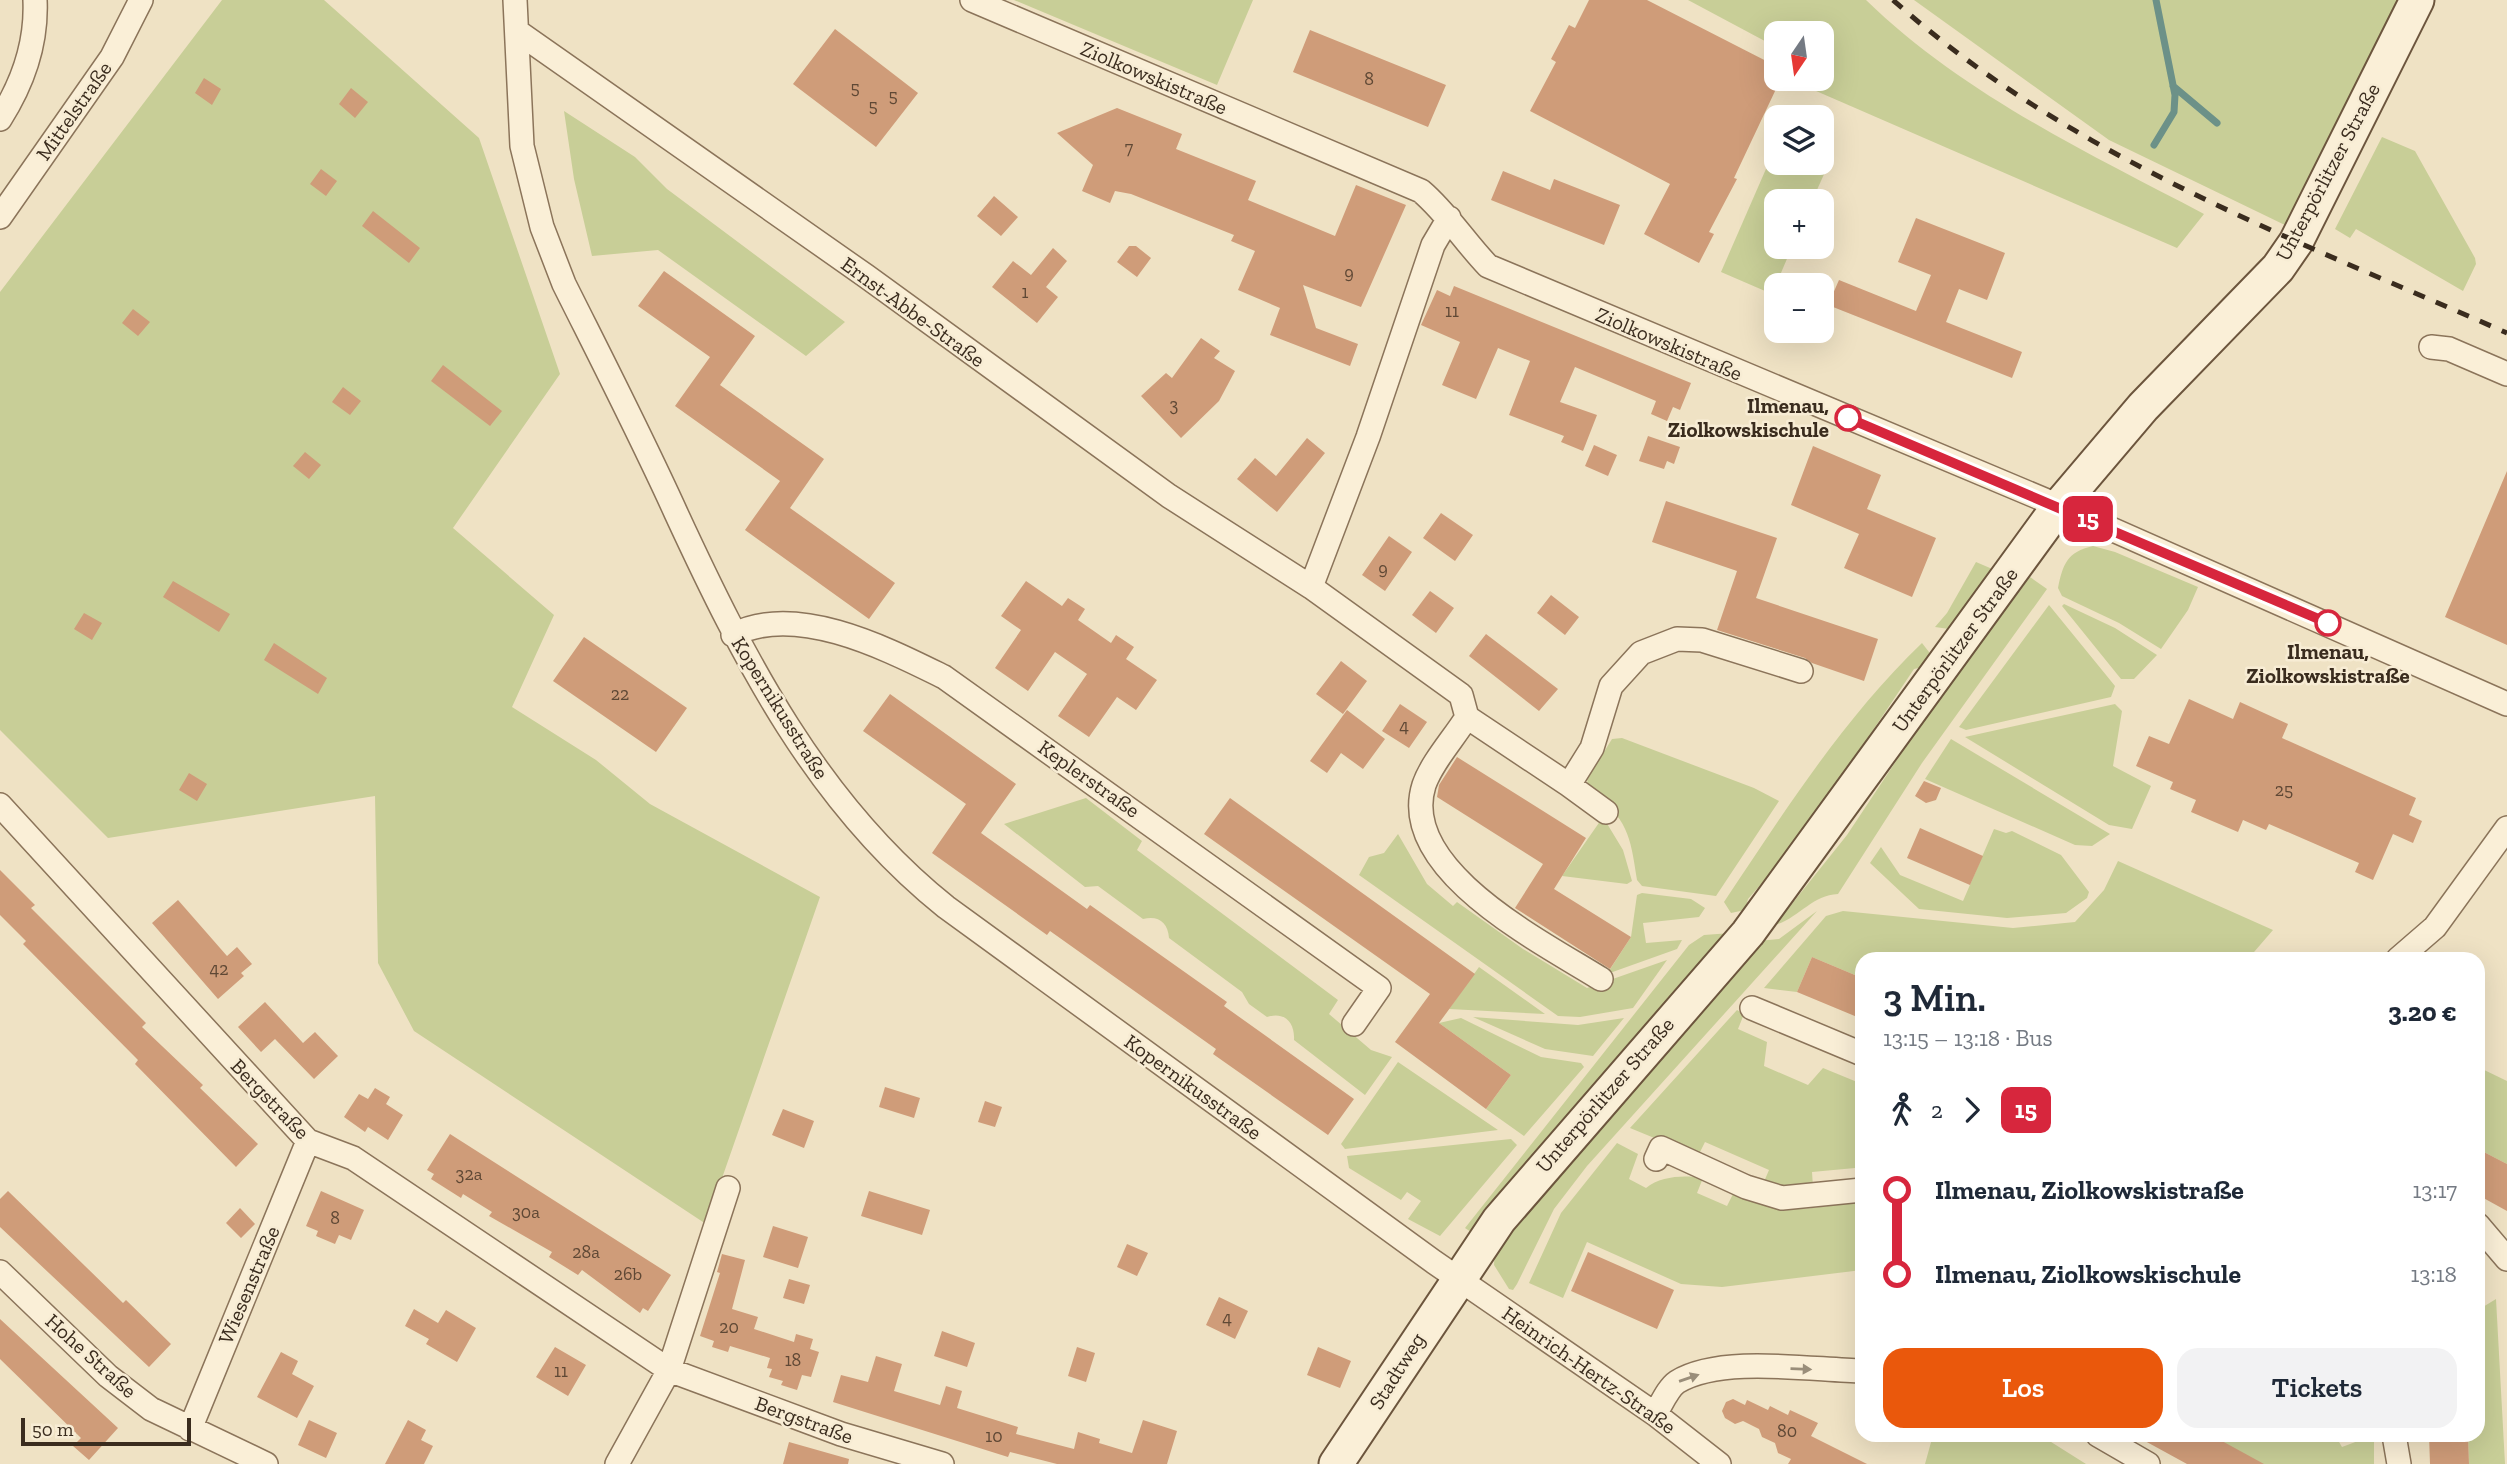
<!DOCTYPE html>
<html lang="de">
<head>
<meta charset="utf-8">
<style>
  body { margin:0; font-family:"Zilla Slab",serif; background:#f2f2f3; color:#1f2937; height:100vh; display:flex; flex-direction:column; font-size:26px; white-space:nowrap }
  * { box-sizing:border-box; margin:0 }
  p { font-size:23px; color:#747a83 }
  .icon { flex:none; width:38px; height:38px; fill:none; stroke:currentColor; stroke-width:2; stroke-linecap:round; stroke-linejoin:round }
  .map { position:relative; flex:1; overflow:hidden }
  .sheet { position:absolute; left:1855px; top:952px; width:630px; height:490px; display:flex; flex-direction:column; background:#fff; border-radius:21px; box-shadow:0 7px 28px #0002 }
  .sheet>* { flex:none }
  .badge { padding:0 14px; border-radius:10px; font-size:24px; line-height:46px }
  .needle { width:46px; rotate:193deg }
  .tools { position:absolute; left:1764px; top:21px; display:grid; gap:14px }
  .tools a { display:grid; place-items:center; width:70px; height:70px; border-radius:14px; background:#fff; box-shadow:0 7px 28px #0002; font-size:35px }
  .scale { position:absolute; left:21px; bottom:18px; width:170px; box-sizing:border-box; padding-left:7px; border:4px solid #3a2c1e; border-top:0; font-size:19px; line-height:24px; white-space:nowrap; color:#3a2c1e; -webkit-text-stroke:5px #f7ecd4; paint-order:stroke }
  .map>.badge { position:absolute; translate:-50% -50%; box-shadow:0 0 0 4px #fff }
  .legs { display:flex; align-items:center; gap:10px; height:77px; padding:0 28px; font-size:23px }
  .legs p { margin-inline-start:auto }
  .overview { display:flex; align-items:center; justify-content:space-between; height:119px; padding:0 28px }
  h1 { font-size:38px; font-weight:600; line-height:52px }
  .action { display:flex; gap:14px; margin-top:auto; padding:14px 28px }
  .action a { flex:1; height:80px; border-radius:21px; background:#ea580c; color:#fff; font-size:28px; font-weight:600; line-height:80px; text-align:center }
  .action a+a { background:#f2f2f3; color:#1f2937 }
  ul { padding:0 28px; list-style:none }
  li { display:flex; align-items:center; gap:24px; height:84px; font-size:26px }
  li i { display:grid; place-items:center; width:10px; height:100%; margin:0 9px; background:currentColor }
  li i::after { content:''; width:18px; height:18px; margin:-9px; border:5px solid; border-radius:50%; background:#fff }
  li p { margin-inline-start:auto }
  li:first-child i { background:linear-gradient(#0000 50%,currentColor 0) }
  li:last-child i { background:linear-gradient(currentColor 50%,#0000 0) }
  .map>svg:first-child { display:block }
  .green { fill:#c8ce97 }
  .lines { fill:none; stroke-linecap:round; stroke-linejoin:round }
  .stream { stroke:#6c9188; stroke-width:7 }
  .building { fill:#cf9c79 }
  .street-casing { stroke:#8b745a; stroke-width:26 }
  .secondary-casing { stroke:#6c553d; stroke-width:37 }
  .street { stroke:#faefd7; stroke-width:23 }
  .secondary { stroke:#faefd7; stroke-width:33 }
  .rail { stroke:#3a2c1e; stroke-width:5; stroke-dasharray:12 12; stroke-linecap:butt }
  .oneway { fill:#9a8e7a }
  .line-1-casing { stroke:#fff; stroke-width:16 }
  .line-1 { stroke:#d7263d; stroke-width:10 }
  .stop-1-dot { fill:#fff; stroke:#d7263d; stroke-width:3.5 }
  .labels { text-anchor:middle; stroke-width:5; stroke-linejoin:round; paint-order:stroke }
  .number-label { font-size:18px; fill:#5f4835 }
  .street-label { font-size:21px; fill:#3a2c1e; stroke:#f7ecd4 }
  .stop-label { font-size:21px; font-weight:bold; fill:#3a2c1e; stroke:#f7ecd4; text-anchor:end }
</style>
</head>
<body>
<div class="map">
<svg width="2507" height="1464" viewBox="0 0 2507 1464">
  <rect width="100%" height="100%" fill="#efe2c4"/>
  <!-- green -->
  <path class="green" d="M222,0h102l155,138 81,236 -107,154 101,87 -42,92 84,53 54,44 170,93 -114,327 -292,-193 -36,-68 -3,-167 -267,42 -108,-108v-438z
    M1014,0h239l-36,85z
    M1688,0h178c97,94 220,152 338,214l-27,34 -377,-164 3,-5h19v-46h-46v14z
    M1914,0h487l-110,228 -182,-88z
    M564,111l71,46 32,32 178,133 -39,34 -148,-106 -66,6 -18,-77z
    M2382,137l33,14 60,107 1,6 -13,27 -107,-62 -6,9 -15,-9z
    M1776,146v17h46v-16l12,5 -22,49h-36v46h16l-20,47 -51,-22z
    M2093,546l22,6 83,35 -10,23 -27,39 -42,-26 -57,-27 -4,-8c5,-24 9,-36 35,-42z
    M1976,562l21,9 -48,58 -14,-2 12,-14z
    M2030,577l17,12 -125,174 -84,131c-26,1 -39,24 -63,31l72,-90 75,-113z
    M2064,604l51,24 42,27 -23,24h-13l-59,-73z
    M2049,605l66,81 -4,11 -145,33 -7,-3z
    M1922,643l7,9 -1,14 -14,3 -116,173 -50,57 -3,11 -14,3 -7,-11c60,-90 119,-183 198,-259z
    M2115,704l7,7 -9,55 38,20 -19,43 -23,-4 -144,-88z
    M1622,738l132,50 25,13 -63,95 -74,-10 -5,-6c-7,-46 -9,-61 -48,-90l-2,-11 25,-40z
    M1951,739l159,95 -18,12 -17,-1 -150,-66z
    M1086,798l56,43 -5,9 201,150 -9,14 42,36 21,7 -27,38 -71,-55c1,-17 -9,-29 -27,-23l-18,-13 -7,-12 -73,-54c-1,-16 -11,-23 -26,-19l-45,-33 -13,1 -81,-63z
    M1603,817l20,33 9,31 -5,3 -65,-8z
    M1994,829l12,4 6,-2 49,24 28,37 -2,6 -21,15 -59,5 -88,-9 -49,-46 11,-16 19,28 63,26z
    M1398,834l29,50 26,22 4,-4 66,47 64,39 80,-28 -34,48 -53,9 -22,-1 -199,-141 10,-18 15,-4z
    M2118,861l155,69 -25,29h-386v19l-50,-21 -15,35 -33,-4 62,-72 17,-5 170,17 62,-6 29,-32z
    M1642,893l49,6 14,9 -6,9 -56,6 3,20 36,-3 -5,9 -70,25 24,-37 6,-42z
    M1817,911l-230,255 -33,43 -37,75 -4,6 -4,-1 -15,-24 1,-18 263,-306 21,-2z
    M1731,933l-260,299 -6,-4 224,-283 15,-10z
    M1479,967l66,47 -96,-5z
    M1737,1010l7,4 -6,15 29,13 -3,24 44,19 15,-17 39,16v98h-5l-2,-14 -43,4 1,15 -28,3 -22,-6 6,-14 -64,-28 -7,14 -68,-28z
    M1473,1017l105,8 46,-7 -31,38 -48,-7z
    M1461,1018l80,39 40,6 3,4 -60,69 -38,-27 25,-34 -72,-52z
    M1398,1062l100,68 -153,19 -4,-5z
    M2478,1067l29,14v83l-29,-15z
    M1511,1139l6,6 -77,91 -32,-17 13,-18 -14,-9 -6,8 -52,-32 -2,-12z
    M1617,1143l21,11 -9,25 17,9c15,-12 38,-13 57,-10l-6,15 30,13 7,-14c51,26 73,16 128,9v69l-140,17 -41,-3 -94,-42 -24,56 -34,-15 32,-70z
    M2496,1299l9,165h-36l-1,-29h10v-125z
    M1933,1435h107l46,29h-161z
    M2210,1435h125l7,12 32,-12v29h-112z"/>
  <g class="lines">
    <!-- stream -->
    <path class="stream" d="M2173,86l44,37
      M2154,145l20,-33 1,-17 -19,-95"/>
  </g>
  <!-- building -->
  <path class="building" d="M1589,0h58l129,66v23l-42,89 3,1 -28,53 5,2 -15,29 -55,-29 26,-50 -140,-73 26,-49 -5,-3 18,-34 6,3z
    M835,29l83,64 -42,54 -83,-63z
    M1310,30l136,55 -18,42 -135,-55z
    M204,78l17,11 -9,16 -17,-12z
    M351,88l17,14 -13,16 -16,-14z
    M1117,108l65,26 -6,15 80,32 -8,19 87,36 21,-51 50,20 -45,102 -58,-22 13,43 42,16 -8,22 -80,-31 10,-27 -42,-18 17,-39 -24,-10 3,-6 -103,-41 -16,-3 -5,12 -28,-12 11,-26 -36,-32z
    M321,169l16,12 -11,15 -16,-12z
    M1503,171l47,19 4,-11 66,26 -16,40 -113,-45z
    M994,196l24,21 -17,19 -24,-20z
    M373,211l47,37 -11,15 -47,-37z
    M1916,218l89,35 -18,47 -28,-11 -13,33 76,30 -10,26 -184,-73 11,-25 77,31 15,-36 -33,-13z
    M1129,246h7l15,12 -14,19 -20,-15z
    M1053,248l14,13 -21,26 12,10 -21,26 -45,-36 21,-26 18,14z
    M664,271l91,65 -35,49 104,74 -34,49 105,75 -26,36 -124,-89 35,-49 -105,-75 35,-49 -72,-51z
    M1454,286l237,97 -11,27 -7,-3 -6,14 -16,-7 5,-13 -81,-34 -15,35 37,13 -14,36 -22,-9 3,-6 -55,-21 21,-54 -32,-13 -22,51 -34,-14 18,-43 -39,-17 16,-35 13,6z
    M133,309l17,13 -12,14 -16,-13z
    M1201,338l19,13 -6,7 21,13 -16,30 -38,37 -40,-42 25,-23 6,5z
    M443,365l59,46 -12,15 -59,-45z
    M343,387l18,14 -11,14 -18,-13z
    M1648,436l32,11 -6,17 -7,-3 -3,8 -25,-8z
    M1307,438l18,15 -48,59 -40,-33 18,-21 21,18z
    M1594,445l23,10 -9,21 -23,-10z
    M1813,446l68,29 -14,34 69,29 -24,59 -68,-29 15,-34 -68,-29z
    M305,452l16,13 -12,14 -16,-13z
    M2507,471v174l-62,-28z
    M1666,501l111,37 -21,60 122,41 -14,42 -52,-18 -7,-5 -88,-28 20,-59 -85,-29z
    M1441,513l32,22 -18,26 -32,-23z
    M1389,536l23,16 -27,39 -23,-16z
    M173,581l57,33 -11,18 -56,-35z
    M1026,581l36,25 6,-8 17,11 -7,11 33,23 5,-8 18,12 -8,12 31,21 -21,30 -19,-13 -28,40 -31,-21 29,-42 -32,-22 -27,39 -33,-23 26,-38 -20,-14z
    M1430,591l24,17 -18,25 -24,-18z
    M1551,595l28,22 -14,18 -28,-22z
    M84,613l18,10 -10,17 -18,-11z
    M1486,634l72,55 -19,22 -70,-55z
    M584,637l103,71 -31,44 -103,-71z
    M274,643l53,35 -9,16 -54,-34z
    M1341,661l26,20 -24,33 -27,-20z
    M890,694l126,90 -35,49 106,76 3,-4 137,97 -3,4 130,93 -26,36 -115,-81 3,-5 -166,-118 -3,4 -115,-82 34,-49 -103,-73z
    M2189,699l44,20 7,-17 48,22 -6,14 134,60 -7,17 13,6 -9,22 -20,-9 -20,46 -18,-8 4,-9 -90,-39 -3,6 -23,-10 -5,12 -47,-20 5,-12 -26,-11 3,-7 -37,-16 13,-30 20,8z
    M1400,704l27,18 -18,26 -27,-17z
    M1347,710l38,29 -22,30 -22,-16 -14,20 -17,-12z
    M1457,757l129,81 -32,51 77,48 -21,32 -95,-61 28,-44 -106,-67 2,-12z
    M189,773l18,11 -10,17 -18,-11z
    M1924,781l17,7 -5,12 -10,3 -11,-7z
    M1230,798l245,176 -36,49 72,52 -25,34 -91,-67 35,-48 -226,-160z
    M1920,828l63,28 -13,29 -63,-27z
    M0,870l35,35 -4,3 115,115 -4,4 61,58 -3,3 58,56 -22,23 -101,-103 3,-4 -115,-116 3,-3 -26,-26z
    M178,900l49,56 10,-9 15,17 -11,9 3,3 -26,23 -66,-76z
    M1812,957l50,21v41l-65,-27z
    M265,1002l38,41 12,-11 23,24 -24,23 -39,-40 -14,13 -23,-25z
    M885,1087l35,11 -6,20 -35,-11z
    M375,1088l15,9 -4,7 17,11 -15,25 -20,-13 -3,5 -21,-15 15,-23 9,5z
    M985,1101l17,6 -7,20 -17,-5z
    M783,1109l31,12 -10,27 -32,-13z
    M450,1134l221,141 -23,36 -5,-3 -3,5 -58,-43 -4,5 -29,-18 3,-5 -63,-36 3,-4 -29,-18 -2,4 -30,-19 3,-5 -7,-4z
    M2478,1149l29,15v47l-29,-16z
    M8,1191l115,112 3,-3 45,44 -22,23 -149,-140v-28z
    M321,1191l43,19 -13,30 -12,-5 -4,9 -19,-8 2,-5 -12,-5z
    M869,1191l61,19 -8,25 -61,-19z
    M240,1208l15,16 -14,14 -15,-15z
    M773,1226l35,11 -10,31 -35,-11z
    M1127,1244l21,9 -11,23 -20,-9z
    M1588,1252l86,38 -17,39 -86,-38z
    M722,1254l23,6 -13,49 26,8 -4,12 40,13 2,-8 17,5 -3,10 9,3 -8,25 -9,-2 -5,15 -16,-5 2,-4 -14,-4 3,-8 -5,-1 3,-10 -40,-12 -2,6 -16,-5 2,-6 -14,-5 20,-63 -3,-1z
    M789,1279l21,6 -6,19 -21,-6z
    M1219,1297l29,14 -13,28 -29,-14z
    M414,1309l24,14 8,-13 30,18 -19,34 -31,-18 3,-5 -24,-13z
    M0,1319l118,109 -29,32 -16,-14 8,-8 -81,-79z
    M942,1331l33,12 -8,24 -33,-11z
    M555,1347l31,18 -18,31 -32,-19z
    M1077,1347l18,6 -9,29 -18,-6z
    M1318,1347l33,14 -11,27 -33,-13z
    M281,1352l17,9 -6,13 22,12 -17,32 -40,-21z
    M876,1356l26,8 -8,27 46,14 6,-19 16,5 -5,17 61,19 -2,7 58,15 4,-17 22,7 -1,4 33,10 11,-33 34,11 -10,33h-110l-47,-12 -2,5 -175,-55 8,-27 27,7z
    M1733,1399l12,6 2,-5 21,10 2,-4 18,9 2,-5 28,13 -7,13 56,28h-79l3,-5 -13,-6 -3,-10 -13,-6 -3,-8 -16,-8 -8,3 -10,-6 -3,-7 4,-9z
    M309,1420l28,13 -11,25 -28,-13z
    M408,1420l18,10 -5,10 12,6 -9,18h-39z
    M2134,1435h77l53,29h-77z
    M2429,1435h39l1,29h-39z
    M789,1442l60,17 -1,5h-65z"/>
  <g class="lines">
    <defs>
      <path id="street" d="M515,0l7,146 20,81 22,57c38,76 77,152 112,229 68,147 141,291 270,394l488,355 221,152 64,50
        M972,0l449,191c26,22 43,50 67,75l571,240 448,198
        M518,32l348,244 303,220 142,91 150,108 6,22c-13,21 -35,45 -43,68 -27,85 120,158 177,194
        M0,119c23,-36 37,-75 35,-119
        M0,217l112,-160 29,-57
        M2431,347l18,2 58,25
        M1311,587l57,-150 65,-192 16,-27
        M733,635c63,-33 154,14 211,42l435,311 -25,36
        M1467,717l102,68 23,-37 19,-62 30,-33 36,-14 25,1 99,31
        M1569,785l37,27
        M0,805l308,336 45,17 316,212 172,64 101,30
        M2398,959l37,-32 72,-99
        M1752,1008l110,46
        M1656,1159l5,-11 85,39 36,11 80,-8
        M2478,1225l29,34
        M0,1272l108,104 43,33 115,55
        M1655,1414c6,-9 13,-26 22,-32 44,-27 134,-12 185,-11
        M190,1429l118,-288
        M2098,1435l50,29
        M2394,1435l5,29
        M617,1464l52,-94 59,-182"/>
      <path id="secondary" d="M1336,1464l163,-244 249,-287 311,-427 84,-99 135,-139 18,-26 121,-242"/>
    </defs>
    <!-- street casing -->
    <use href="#street" class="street-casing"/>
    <!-- secondary casing -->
    <use href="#secondary" class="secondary-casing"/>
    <!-- street -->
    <use href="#street" class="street"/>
    <!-- secondary -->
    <use href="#secondary" class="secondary"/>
    <!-- rail -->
    <path class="rail" d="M1893,0c177,158 400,238 614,333"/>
  </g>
  <!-- one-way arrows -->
  <defs><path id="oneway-solid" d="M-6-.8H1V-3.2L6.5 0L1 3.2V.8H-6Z" transform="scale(1.75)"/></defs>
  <g class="oneway">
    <use href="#oneway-solid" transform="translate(1801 1369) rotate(2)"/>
    <use href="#oneway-solid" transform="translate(1689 1378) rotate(-19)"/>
  </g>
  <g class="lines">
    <defs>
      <path id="line-1" d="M1848,418l480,205"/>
    </defs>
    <!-- line-1 casing -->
    <use href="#line-1" class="line-1-casing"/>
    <!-- line-1 -->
    <use href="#line-1" class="line-1"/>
  </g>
  <!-- markers -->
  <g class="stop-1-dot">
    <circle cx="1848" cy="418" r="12"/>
    <circle cx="2328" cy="623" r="12"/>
  </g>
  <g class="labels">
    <!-- number labels -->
    <g class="number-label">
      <text x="1369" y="85">8</text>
      <text x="855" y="94">5</text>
      <text x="893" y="102">5</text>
      <text x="873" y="112">5</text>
      <text x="1129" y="154">7</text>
      <text x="1349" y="279">9</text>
      <text x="1025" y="298">1</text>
      <text x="1452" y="317">11</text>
      <text x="1174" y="411">3</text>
      <text x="1383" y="575">9</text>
      <text x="620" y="700">22</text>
      <text x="1404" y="732">4</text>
      <text x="2284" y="796">25</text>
      <text x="219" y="975">42</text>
      <text x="469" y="1180">32a</text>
      <text x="526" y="1218">30a</text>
      <text x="335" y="1224">8</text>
      <text x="586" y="1258">28a</text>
      <text x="628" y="1280">26b</text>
      <text x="1227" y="1324">4</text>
      <text x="729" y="1333">20</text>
      <text x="793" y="1366">18</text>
      <text x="561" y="1377">11</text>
      <text x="1787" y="1437">80</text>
      <text x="994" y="1442">10</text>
    </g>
    <!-- street labels -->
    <g class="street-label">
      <text transform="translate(1154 78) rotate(23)" y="7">Ziolkowskistraße</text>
      <text transform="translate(74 111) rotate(-55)" y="7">Mittelstraße</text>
      <text transform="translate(2328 172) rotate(-62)" y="7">Unterpörlitzer Straße</text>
      <text transform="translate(913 312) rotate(36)" y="7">Ernst-Abbe-Straße</text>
      <text transform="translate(1669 344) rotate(23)" y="7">Ziolkowskistraße</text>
      <text transform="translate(1955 650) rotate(-54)" y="7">Unterpörlitzer Straße</text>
      <text transform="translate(780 708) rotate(58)" y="7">Kopernikusstraße</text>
      <text transform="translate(1089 779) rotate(35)" y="7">Keplerstraße</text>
      <text transform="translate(1193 1087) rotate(36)" y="7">Kopernikusstraße</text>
      <text transform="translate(1605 1095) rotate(-49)" y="7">Unterpörlitzer Straße</text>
      <text transform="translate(270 1099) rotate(46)" y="7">Bergstraße</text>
      <text transform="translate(249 1285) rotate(-67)" y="7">Wiesenstraße</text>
      <text transform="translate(91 1356) rotate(42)" y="7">Hohe Straße</text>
      <text transform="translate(1589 1370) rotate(35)" y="7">Heinrich-Hertz-Straße</text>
      <text transform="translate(1397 1371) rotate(-58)" y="7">Stadtweg</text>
      <text transform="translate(804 1420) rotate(20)" y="7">Bergstraße</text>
    </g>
    <!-- stop labels -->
    <g class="stop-label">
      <text x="1829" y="413">Ilmenau,<tspan x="1829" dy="24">Ziolkowskischule</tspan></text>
      <text x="2328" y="659" text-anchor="middle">Ilmenau,<tspan x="2328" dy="24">Ziolkowskistraße</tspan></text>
    </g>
  </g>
</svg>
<div class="tools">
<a><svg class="needle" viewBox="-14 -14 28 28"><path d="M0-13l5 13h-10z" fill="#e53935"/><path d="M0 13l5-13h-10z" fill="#747a83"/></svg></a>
<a><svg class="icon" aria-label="layers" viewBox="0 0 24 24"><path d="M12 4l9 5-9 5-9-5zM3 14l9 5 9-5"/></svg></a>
<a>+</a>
<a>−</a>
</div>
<div class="scale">50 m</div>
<b class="badge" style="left:2088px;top:519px;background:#d7263d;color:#fff">15</b>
<section class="sheet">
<div class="overview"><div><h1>3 Min.</h1><p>13:15 – 13:18 · Bus</p></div><b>3.20 €</b></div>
<div class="legs"><svg class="icon" aria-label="walk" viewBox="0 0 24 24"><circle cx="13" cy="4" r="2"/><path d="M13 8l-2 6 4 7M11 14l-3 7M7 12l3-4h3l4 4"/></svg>2<svg class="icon" aria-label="forward" viewBox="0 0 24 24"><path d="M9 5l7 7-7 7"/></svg><b class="badge" style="background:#d7263d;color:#fff">15</b></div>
<ul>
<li><i style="color:#d7263d"></i><b>Ilmenau, Ziolkowskistraße</b><p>13:17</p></li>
<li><i style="color:#d7263d"></i><b>Ilmenau, Ziolkowskischule</b><p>13:18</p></li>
</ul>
<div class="action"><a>Los</a><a>Tickets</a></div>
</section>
</div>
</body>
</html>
